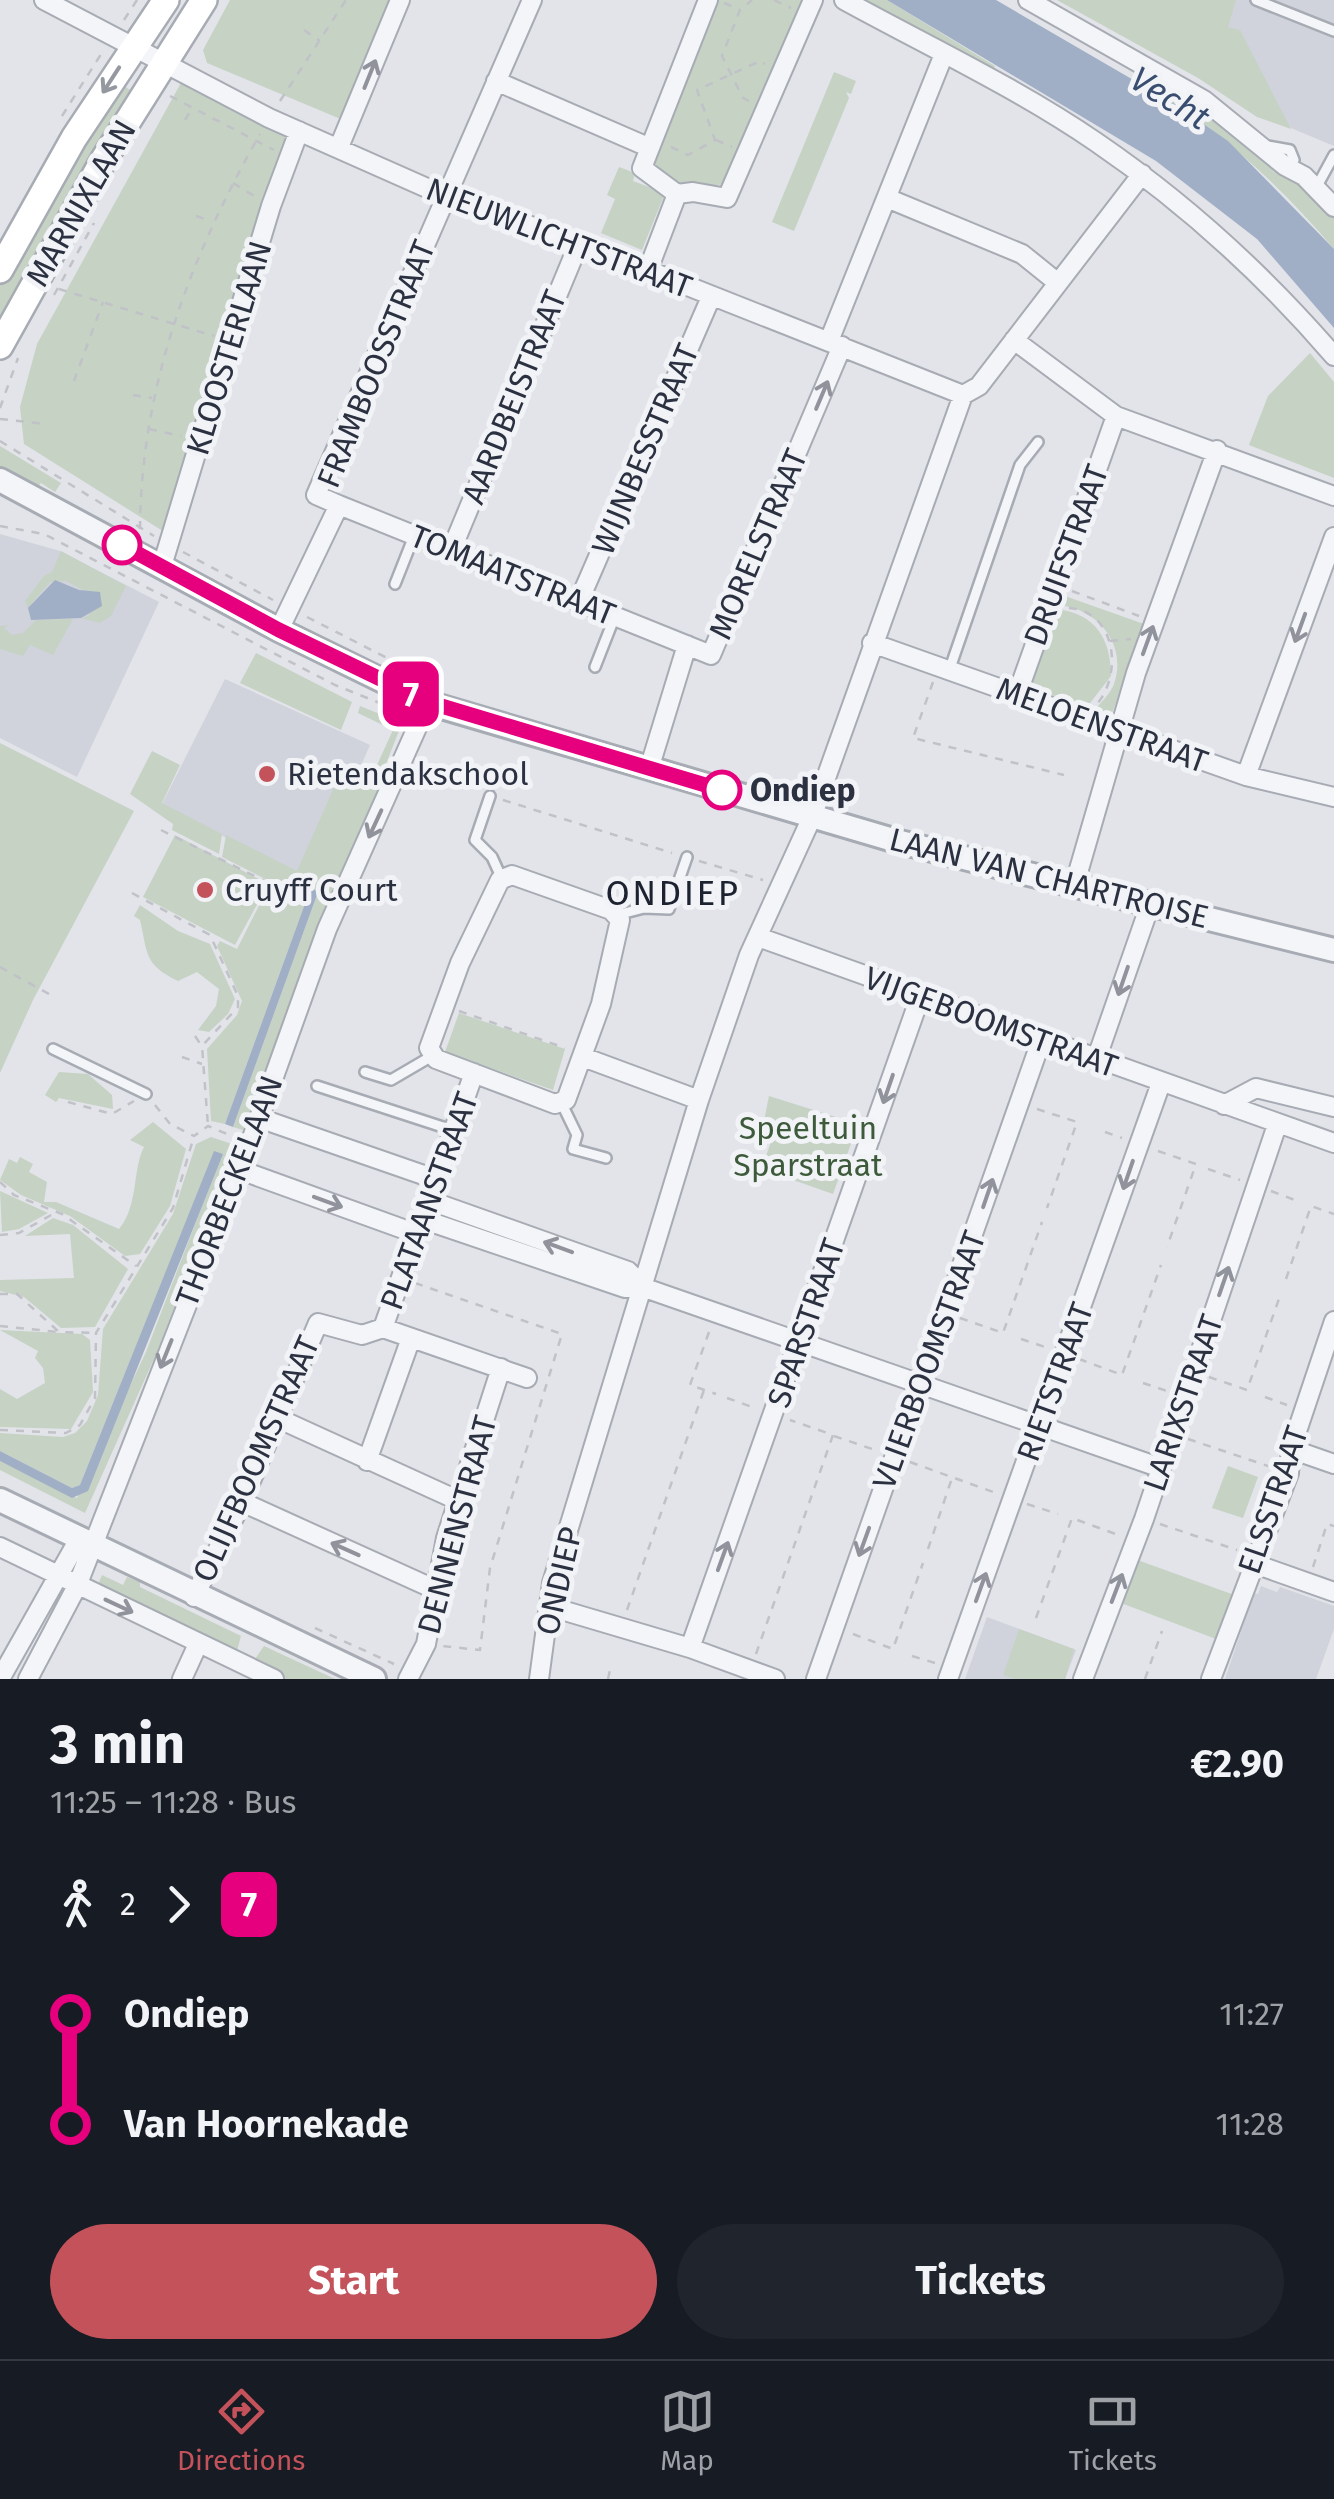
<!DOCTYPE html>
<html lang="en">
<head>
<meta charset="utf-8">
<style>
  body { margin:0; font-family:"Fira Sans",sans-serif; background:#20242c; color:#f1f3f6; height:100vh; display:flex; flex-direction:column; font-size:38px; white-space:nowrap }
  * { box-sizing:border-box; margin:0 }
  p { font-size:32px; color:#9ea1a6 }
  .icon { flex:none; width:55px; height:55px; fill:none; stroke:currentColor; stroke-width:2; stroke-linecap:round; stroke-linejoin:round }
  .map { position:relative; height:1679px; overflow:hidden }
  .sheet { display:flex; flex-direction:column; background:#171b24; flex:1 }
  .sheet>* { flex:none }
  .badge { padding:0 20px; border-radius:15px; font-size:35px; line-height:65px }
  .map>.badge { position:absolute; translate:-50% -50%; box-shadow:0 0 0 5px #fff }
  .legs { display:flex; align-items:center; gap:15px; height:110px; padding:0 50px; font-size:32px }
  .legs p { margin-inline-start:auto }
  .head { display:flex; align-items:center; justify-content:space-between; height:170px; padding:0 50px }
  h1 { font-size:55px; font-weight:700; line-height:75px }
  .button { display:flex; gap:20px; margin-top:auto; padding:20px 50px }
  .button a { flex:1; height:115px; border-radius:60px; background:#c3525a; color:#fff; font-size:40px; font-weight:700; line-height:115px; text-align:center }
  .button a+a { background:#20242c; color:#f1f3f6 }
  ul { padding:0 50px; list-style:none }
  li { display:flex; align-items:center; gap:35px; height:110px; font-size:38px }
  li i { display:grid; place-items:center; width:15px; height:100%; margin:0 12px; background:currentColor }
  li i::after { content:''; width:25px; height:25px; margin:-12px; border:8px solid; border-radius:50%; background:#171b24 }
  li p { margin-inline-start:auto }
  li:first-child i { background:linear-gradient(#0000 50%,currentColor 0) }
  li:last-child i { background:linear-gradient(currentColor 50%,#0000 0) }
  .menu { display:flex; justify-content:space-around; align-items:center; height:140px; border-top:2px solid #363941; background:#171b24; font-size:28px; color:#9ea1a6 }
  .menu a { display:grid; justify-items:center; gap:5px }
  .menu .active { color:#c3525a }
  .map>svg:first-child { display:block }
  .built { fill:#d0d3db }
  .green { fill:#c6d2c4 }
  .water { fill:#a0afc6 }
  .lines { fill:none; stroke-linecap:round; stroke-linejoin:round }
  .service-casing { stroke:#a7abb3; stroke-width:14 }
  .minor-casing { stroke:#a7abb3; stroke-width:22 }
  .tertiary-casing { stroke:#a7abb3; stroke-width:28 }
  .secondary-casing { stroke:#a7abb3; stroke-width:30 }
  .path { stroke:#c0c2c8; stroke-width:2.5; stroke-dasharray:8 8; stroke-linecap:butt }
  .service { stroke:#f4f5f8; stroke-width:9 }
  .minor { stroke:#f4f5f8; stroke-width:18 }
  .tertiary { stroke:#f4f5f8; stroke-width:22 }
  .secondary { stroke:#fff; stroke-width:25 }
  .oneway { stroke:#90939c }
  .oneway2 { stroke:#9598a0 }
  .line-1-casing { stroke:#fff; stroke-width:22 }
  .line-1 { stroke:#e6007e; stroke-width:15 }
  .stop-1-dot { fill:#fff; stroke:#e6007e; stroke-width:5 }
  .poi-dot { fill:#c3525a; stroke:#f1f3f7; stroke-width:4 }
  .labels { text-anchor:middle; stroke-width:10; stroke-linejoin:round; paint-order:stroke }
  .street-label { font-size:32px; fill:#2b3140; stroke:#f1f3f7 }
  .poi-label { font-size:32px; fill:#2b3140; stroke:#f1f3f7; text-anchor:start }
  .stop-label { font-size:32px; font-weight:bold; fill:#2b3140; stroke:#f1f3f7; text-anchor:start }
  .park-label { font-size:32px; fill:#3d5a3a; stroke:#f1f3f7 }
  .water-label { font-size:35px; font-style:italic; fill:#394d70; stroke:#f1f3f7 }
  .neighbourhood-label { font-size:35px; letter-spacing:2.5px; fill:#1d2230; stroke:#f1f3f7 }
</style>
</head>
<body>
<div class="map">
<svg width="1334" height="1679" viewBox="0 0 1334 1679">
  <rect width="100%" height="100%" fill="#e2e4e9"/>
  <!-- built -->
  <path class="built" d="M1214,0h120v146l-43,-18 -26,-27z
    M0,534l60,17 99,51 -82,175 -77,-39z
    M225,679l145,66 -59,134 -150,-73z
    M1261,1586l16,6 3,-5 54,19v23l-18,50h-91l29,-86 4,1z
    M987,1617l89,33 -11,29h-100z"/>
  <!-- green -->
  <path class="green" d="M230,0h162l-49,120 -136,-57 -4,-13z
    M717,0h85l-77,183c-19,9 -66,0 -71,-22l17,-54z
    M853,0h34l108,66 -4,7z
    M1057,0h179l-8,27 12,3 51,99 -34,-12 -59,-39z
    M1143,71l60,36 56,45 15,20 15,-1 45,46v32c-56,-66 -119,-125 -197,-164z
    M834,72l22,9 -5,13 -5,-2 3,6 -55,133 -22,-9z
    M115,80l23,15 -138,240v-59z
    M182,81l104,55 -120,397 -142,-89 -4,-37 17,-63z
    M619,167l16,6 -2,8 32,12 -23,57 -41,-17 14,-34 -8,-4z
    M1310,353l24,29v96l-85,-33 19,-49z
    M0,446l61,37 -6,9 -14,-9 -5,6 -36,-23z
    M61,551l65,35 -15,30 -11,7 -19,-5 8,-2 -2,-24 -21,-11 -16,1 -22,26 -3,-7 19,-25 8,-4z
    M1062,595l82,29 -33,92 -16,-6c6,-8 16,-17 19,-26 14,-41 -18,-76 -56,-79z
    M1057,609c38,5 54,29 54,67l-24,31 -58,-20z
    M73,619l-20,36 -23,-10 -7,11 -23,-7v-23l9,-1 -5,3 8,7 11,-2 13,-13z
    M256,653l96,49 -11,28 -101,-47z
    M360,706l42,17 -16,41 4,2 -56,124 -91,240 -10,-3 85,-235 -7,-5 -86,237 -14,-3 -4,-72 30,-34 5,-14 -25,-55 3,-5 17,8 34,-67 -49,-25 4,-22 71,36 42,-95 28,11 26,-57 -35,-17z
    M0,743l134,68 -101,189 -33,73z
    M152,751l28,14 -18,38 60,31 -3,20 -47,-24 1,-6 -43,-30z
    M175,835l93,49 -33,61 -92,-48z
    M140,905l38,26 32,13 25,55 -7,15 -19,18 -11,-2 18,-24 3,-17 -22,-17 -19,9c-35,-17 -30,-28 -38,-61l-6,-4z
    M459,1013l106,36 -12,41 -108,-38z
    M59,1072l29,2 24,21 1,14 -54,-11 -3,4 -11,-7z
    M769,1096l89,28 -25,70 -71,-25 11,-34 -11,-4z
    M153,1122l33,27 -16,57 -30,48 -15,2 -55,-40 -49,-21 -21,-15 9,-21 8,4 3,-6 13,7 -4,8 18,10 -3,20h12l63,27c20,-24 13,-59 25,-82l-14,-7z
    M211,1137l24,8 -1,6 -77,201 -72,161 -85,-43v-9l77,37 69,-146 76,-198 -8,-2 -134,333 -8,3 -72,-37v-18l63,4 12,-4 12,-12 11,-26 5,-66 70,-115 23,-70z
    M0,1191l48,22 -29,16 -17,3z
    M53,1218l20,7 55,44 -33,58 -34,1 -37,-31 -24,-6v-11l74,-2 -4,-44 -45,2z
    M0,1330l82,4 8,6 3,52 -22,37 -71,-2v-38l17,10 28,-16 -2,-15 -8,-10 3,-7z
    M1228,1466l30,11 -15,41 -31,-10z
    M1129,1557l111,40 -16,45 -111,-42z
    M102,1575l21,10 4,-8 13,5v5l101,49 -6,22 -140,-66z
    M1019,1629l55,20 -9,30h-50l-12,-4z
    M264,1646l71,33h-53l-7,-3 2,-7 -16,-7 -10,3z"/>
  <!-- water -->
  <path class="water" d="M887,0h109l177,103 55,38 106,108v79l-77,-89 -101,-78z
    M55,580l24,10 21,2 2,14 -21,12 -50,2 -3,-12z
    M311,887l7,5 -85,235 -8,-3z
    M214,1151l9,3 -135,337 -16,7 -72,-37v-10l72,37 8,-3z"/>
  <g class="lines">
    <defs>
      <path id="service" d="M1256,0l78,31
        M1262,145l28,5 4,10 -6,6
        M1316,188l18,-33
        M395,584l19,-48
        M595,667l20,-51
        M949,671l71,-206 18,-23
        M490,796l-15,44 17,17 10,22
        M617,915l27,-7 25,1 18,-52
        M53,1049l93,45
        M365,1072l26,8 41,-24
        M317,1086l135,44
        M561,1102l16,33 -4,14 33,9"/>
      <path id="minor" d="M44,0l225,118 176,78 134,47 384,152
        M844,0c84,46 173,88 252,142 88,60 169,134 238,214
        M1028,0l176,100 81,66 19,10 30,31
        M496,81l152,66
        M339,147l61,-147
        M677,194l-35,-26 66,-168
        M887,198l135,56 36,29
        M648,270l29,-76 16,-2 34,6 86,-198
        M1014,340l102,76 218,80
        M829,341l115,-287
        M339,505l372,150 131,-309
        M451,551l128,-308
        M162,566l109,-360 28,-75
        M579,601l132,-304
        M279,630l60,-125 -23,-10 216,-495
        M872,643l374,133 88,21
        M1017,695l99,-279
        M649,769l38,-124
        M1246,776l88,-239
        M512,875l99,35 9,10 -19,84 -35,96 -11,4 -119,-45 -7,-11 31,-85 40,-83z
        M1075,883l61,-210 81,-223
        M758,937l576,206
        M583,1057l116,43
        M1096,1060l55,-158
        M1224,1105l32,-17 78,19
        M259,1118l176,61
        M240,1170l177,64
        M428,1200l200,71 17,17
        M422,1219l203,69h20l516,180
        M383,1328l91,-255
        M275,1417l182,83
        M1291,1449l43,15
        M367,1461l44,-123
        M242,1502l192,87
        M0,1547l274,132
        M1252,1563l82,29
        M194,1597l48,-95 76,-179 44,12 21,-7 144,50
        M548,1606l142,42 85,31
        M690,1648l230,-651
        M0,1679l79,-140
        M28,1679l49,-93 171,-437 79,-220 101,-226
        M182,1679l16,-35
        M408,1679l18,-35 20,-106 55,-170
        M539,1679l13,-96 147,-483 50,-145 63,-138 151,-422 16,-9 163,-212
        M816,1679l225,-638
        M948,1679l213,-596
        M1083,1679l61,-160 133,-394
        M1211,1679l78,-206 2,-24 43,-128"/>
      <path id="tertiary" d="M0,480l279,150 149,73 472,139 434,108
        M0,1500l374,179"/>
      <path id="secondary" d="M0,270l74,-132 92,-138
        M0,346l104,-187 100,-159"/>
    </defs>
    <!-- service casing -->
    <use href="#service" class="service-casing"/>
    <!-- minor casing -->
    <use href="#minor" class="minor-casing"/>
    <!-- tertiary casing -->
    <use href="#tertiary" class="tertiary-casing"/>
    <!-- secondary casing -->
    <use href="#secondary" class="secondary-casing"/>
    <!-- path -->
    <path class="path" d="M774,0l17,8
      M724,3l15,6
      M124,20l13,-20
      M304,30l16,11
      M170,96l104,54
      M280,101l66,-101
      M749,101l-6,-3 -21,-42 18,-46 12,-10
      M62,116l41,-65
      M185,120l7,-12
      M716,140l16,7
      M671,147l17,8 27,-15 -18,-50 63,-29 5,3
      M233,183l23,14
      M196,216l14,5
      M59,289l155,47
      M54,295l40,-72
      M74,381l29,-79
      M133,395l19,3
      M0,408l18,-50
      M0,419l46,5
      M149,429l32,7
      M0,441l154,95
      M0,526l44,8 291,151 52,21
      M140,529c1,-143 50,-272 120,-395
      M183,552l90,48
      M1072,591l67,25
      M1069,608c46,3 54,63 29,95
      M307,617l131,67
      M1110,641l21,-2
      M933,682l-20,56 151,37
      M419,769l57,22
      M503,800l169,53
      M161,830l108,53
      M699,861l64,19
      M132,893l78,42 28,61v11l-36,39 6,80
      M0,967l49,27
      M459,1011l106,37
      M195,1036l6,9
      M182,1057l20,7
      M68,1102l44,12 22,-13
      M155,1105l15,19 24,12 14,-10 26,11
      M1037,1109l40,13 -30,86
      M1105,1132l17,6
      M1158,1151l38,13 -29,83
      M1208,1169l32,11
      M0,1182l14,13 48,19 74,52
      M1271,1191l29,11
      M0,1235l19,-2 34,-19
      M1286,1279l25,-73 23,8
      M415,1283l147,51 -72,234 -10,82 -38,-4
      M0,1294h17l42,38 36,1
      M960,1318l43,15 39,-111
      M0,1326l58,6
      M709,1332l-19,53 26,9
      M1021,1339l27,9
      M1079,1359l43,16 39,-110
      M1209,1377l38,13 34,-97
      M1143,1383l27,9
      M1265,1397l22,8
      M727,1398l28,10
      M0,1430l66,3 14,-8 15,-27 1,-65 77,-125 21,-72
      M834,1436l44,15
      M1188,1439l83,28
      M910,1462l86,31
      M1027,1504l31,10
      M1160,1524l77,26
      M928,1549l24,-71
      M1313,1567l14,-43 7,2
      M627,1610l77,-220
      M1036,1618l36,-100 49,18
      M315,1628l79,36
      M853,1634l40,15 30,-86
      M756,1654l77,-219 -43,-15
      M912,1656l23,7
      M608,1679l2,-9
      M1145,1679l17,-48"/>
    <!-- service -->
    <use href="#service" class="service"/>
    <!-- minor -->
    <use href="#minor" class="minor"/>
    <!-- tertiary -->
    <use href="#tertiary" class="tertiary"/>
    <!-- secondary -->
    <use href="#secondary" class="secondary"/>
  </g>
  <!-- one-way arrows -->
  <defs><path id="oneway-shaft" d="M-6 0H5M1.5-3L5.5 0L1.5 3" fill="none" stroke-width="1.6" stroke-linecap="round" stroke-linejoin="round" transform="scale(2.5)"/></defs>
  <g class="oneway">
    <use href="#oneway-shaft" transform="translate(370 74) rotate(-68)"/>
    <use href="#oneway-shaft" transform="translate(822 395) rotate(-67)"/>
    <use href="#oneway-shaft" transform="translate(1300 628) rotate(110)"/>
    <use href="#oneway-shaft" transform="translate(1148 640) rotate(-70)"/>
    <use href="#oneway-shaft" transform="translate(375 824) rotate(115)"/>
    <use href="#oneway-shaft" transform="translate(1123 981) rotate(109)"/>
    <use href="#oneway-shaft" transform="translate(888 1089) rotate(109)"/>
    <use href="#oneway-shaft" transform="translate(1128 1175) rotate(109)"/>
    <use href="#oneway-shaft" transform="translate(988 1193) rotate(-71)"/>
    <use href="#oneway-shaft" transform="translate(328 1202) rotate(20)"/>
    <use href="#oneway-shaft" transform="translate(558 1247) rotate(-160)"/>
    <use href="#oneway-shaft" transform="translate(1224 1281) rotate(-71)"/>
    <use href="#oneway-shaft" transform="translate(166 1354) rotate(112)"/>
    <use href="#oneway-shaft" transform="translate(864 1542) rotate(110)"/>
    <use href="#oneway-shaft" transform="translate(345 1549) rotate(-156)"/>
    <use href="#oneway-shaft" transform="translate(723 1556) rotate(-70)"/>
    <use href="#oneway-shaft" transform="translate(981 1587) rotate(-70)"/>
    <use href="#oneway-shaft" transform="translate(1117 1588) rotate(-69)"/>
    <use href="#oneway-shaft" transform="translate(119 1606) rotate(25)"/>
  </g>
  <use class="oneway2" href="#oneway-shaft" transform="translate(111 80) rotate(123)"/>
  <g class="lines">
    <defs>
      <path id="line-1" d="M122,545l157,85 149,72 294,88"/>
    </defs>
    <!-- line-1 casing -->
    <use href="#line-1" class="line-1-casing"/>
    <!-- line-1 -->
    <use href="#line-1" class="line-1"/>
  </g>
  <!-- markers -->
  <g class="stop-1-dot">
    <circle cx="122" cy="545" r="18"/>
    <circle cx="722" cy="790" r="18"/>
  </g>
  <g class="poi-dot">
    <circle cx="267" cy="774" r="10"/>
    <circle cx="205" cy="890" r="10"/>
  </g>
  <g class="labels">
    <!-- street labels -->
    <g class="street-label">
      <text transform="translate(81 203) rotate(-60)" y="11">MARNIXLAAN</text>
      <text transform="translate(559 238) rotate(21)" y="11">NIEUWLICHTSTRAAT</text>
      <text transform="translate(229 348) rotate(-73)" y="11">KLOOSTERLAAN</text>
      <text transform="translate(376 364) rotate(-68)" y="11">FRAMBOOSSTRAAT</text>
      <text transform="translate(514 397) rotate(-68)" y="11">AARDBEISTRAAT</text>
      <text transform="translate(645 449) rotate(-67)" y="11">WIJNBESSTRAAT</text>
      <text transform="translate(758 544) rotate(-67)" y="11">MORELSTRAAT</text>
      <text transform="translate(1066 555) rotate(-70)" y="11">DRUIFSTRAAT</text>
      <text transform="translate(513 575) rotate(22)" y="11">TOMAATSTRAAT</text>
      <text transform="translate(1102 725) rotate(20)" y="11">MELOENSTRAAT</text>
      <text transform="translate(1049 878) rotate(14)" y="11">LAAN VAN CHARTROISE</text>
      <text transform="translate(991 1022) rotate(20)" y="11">VIJGEBOOMSTRAAT</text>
      <text transform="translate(229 1191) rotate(-69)" y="11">THORBECKELAAN</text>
      <text transform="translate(429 1201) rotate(-70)" y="11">PLATAANSTRAAT</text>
      <text transform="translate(806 1323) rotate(-71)" y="11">SPARSTRAAT</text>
      <text transform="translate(929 1360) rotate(-70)" y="11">VLIERBOOMSTRAAT</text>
      <text transform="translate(1055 1382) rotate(-70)" y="11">RIETSTRAAT</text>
      <text transform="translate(1183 1403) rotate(-71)" y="11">LARIXSTRAAT</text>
      <text transform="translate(256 1459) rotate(-66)" y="11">OLIJFBOOMSTRAAT</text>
      <text transform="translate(1273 1500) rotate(-71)" y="11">ELSSTRAAT</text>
      <text transform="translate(457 1525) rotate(-75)" y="11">DENNENSTRAAT</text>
      <text transform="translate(559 1581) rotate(-77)" y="11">ONDIEP</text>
    </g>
    <!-- poi labels -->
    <g class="poi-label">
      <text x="287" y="785">Rietendakschool</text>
      <text x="225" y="901">Cruyff Court</text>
    </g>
    <!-- stop labels -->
    <g class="stop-label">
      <text x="750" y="801">Ondiep</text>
    </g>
    <!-- park labels -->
    <g class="park-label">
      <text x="808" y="1139">Speeltuin<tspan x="808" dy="37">Sparstraat</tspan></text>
    </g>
    <!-- water labels -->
    <g class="water-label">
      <text transform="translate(1170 98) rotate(32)" y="12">Vecht</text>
    </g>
    <!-- neighbourhood labels -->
    <g class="neighbourhood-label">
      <text x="673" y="905">ONDIEP</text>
    </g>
  </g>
</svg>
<b class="badge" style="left:411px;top:694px;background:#e6007e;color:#fff">7</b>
</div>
<section class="sheet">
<div class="head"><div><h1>3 min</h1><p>11:25 – 11:28 · Bus</p></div><b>€2.90</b></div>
<div class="legs"><svg class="icon" aria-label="walk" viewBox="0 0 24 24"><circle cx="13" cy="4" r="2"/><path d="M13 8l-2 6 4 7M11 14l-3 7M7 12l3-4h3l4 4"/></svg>2<svg class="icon" aria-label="forward" viewBox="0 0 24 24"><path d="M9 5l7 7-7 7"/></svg><b class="badge" style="background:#e6007e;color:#fff">7</b></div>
<ul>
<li><i style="color:#e6007e"></i><b>Ondiep</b><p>11:27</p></li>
<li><i style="color:#e6007e"></i><b>Van Hoornekade</b><p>11:28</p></li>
</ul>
<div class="button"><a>Start</a><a>Tickets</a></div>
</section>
<nav class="menu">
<a class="active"><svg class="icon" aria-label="directions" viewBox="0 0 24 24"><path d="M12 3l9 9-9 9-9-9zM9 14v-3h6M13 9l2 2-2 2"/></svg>Directions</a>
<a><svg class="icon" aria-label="map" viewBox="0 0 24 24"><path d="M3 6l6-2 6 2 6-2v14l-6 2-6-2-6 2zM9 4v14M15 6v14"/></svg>Map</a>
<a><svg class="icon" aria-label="tickets" viewBox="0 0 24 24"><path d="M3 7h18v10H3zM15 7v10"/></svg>Tickets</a>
</nav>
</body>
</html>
